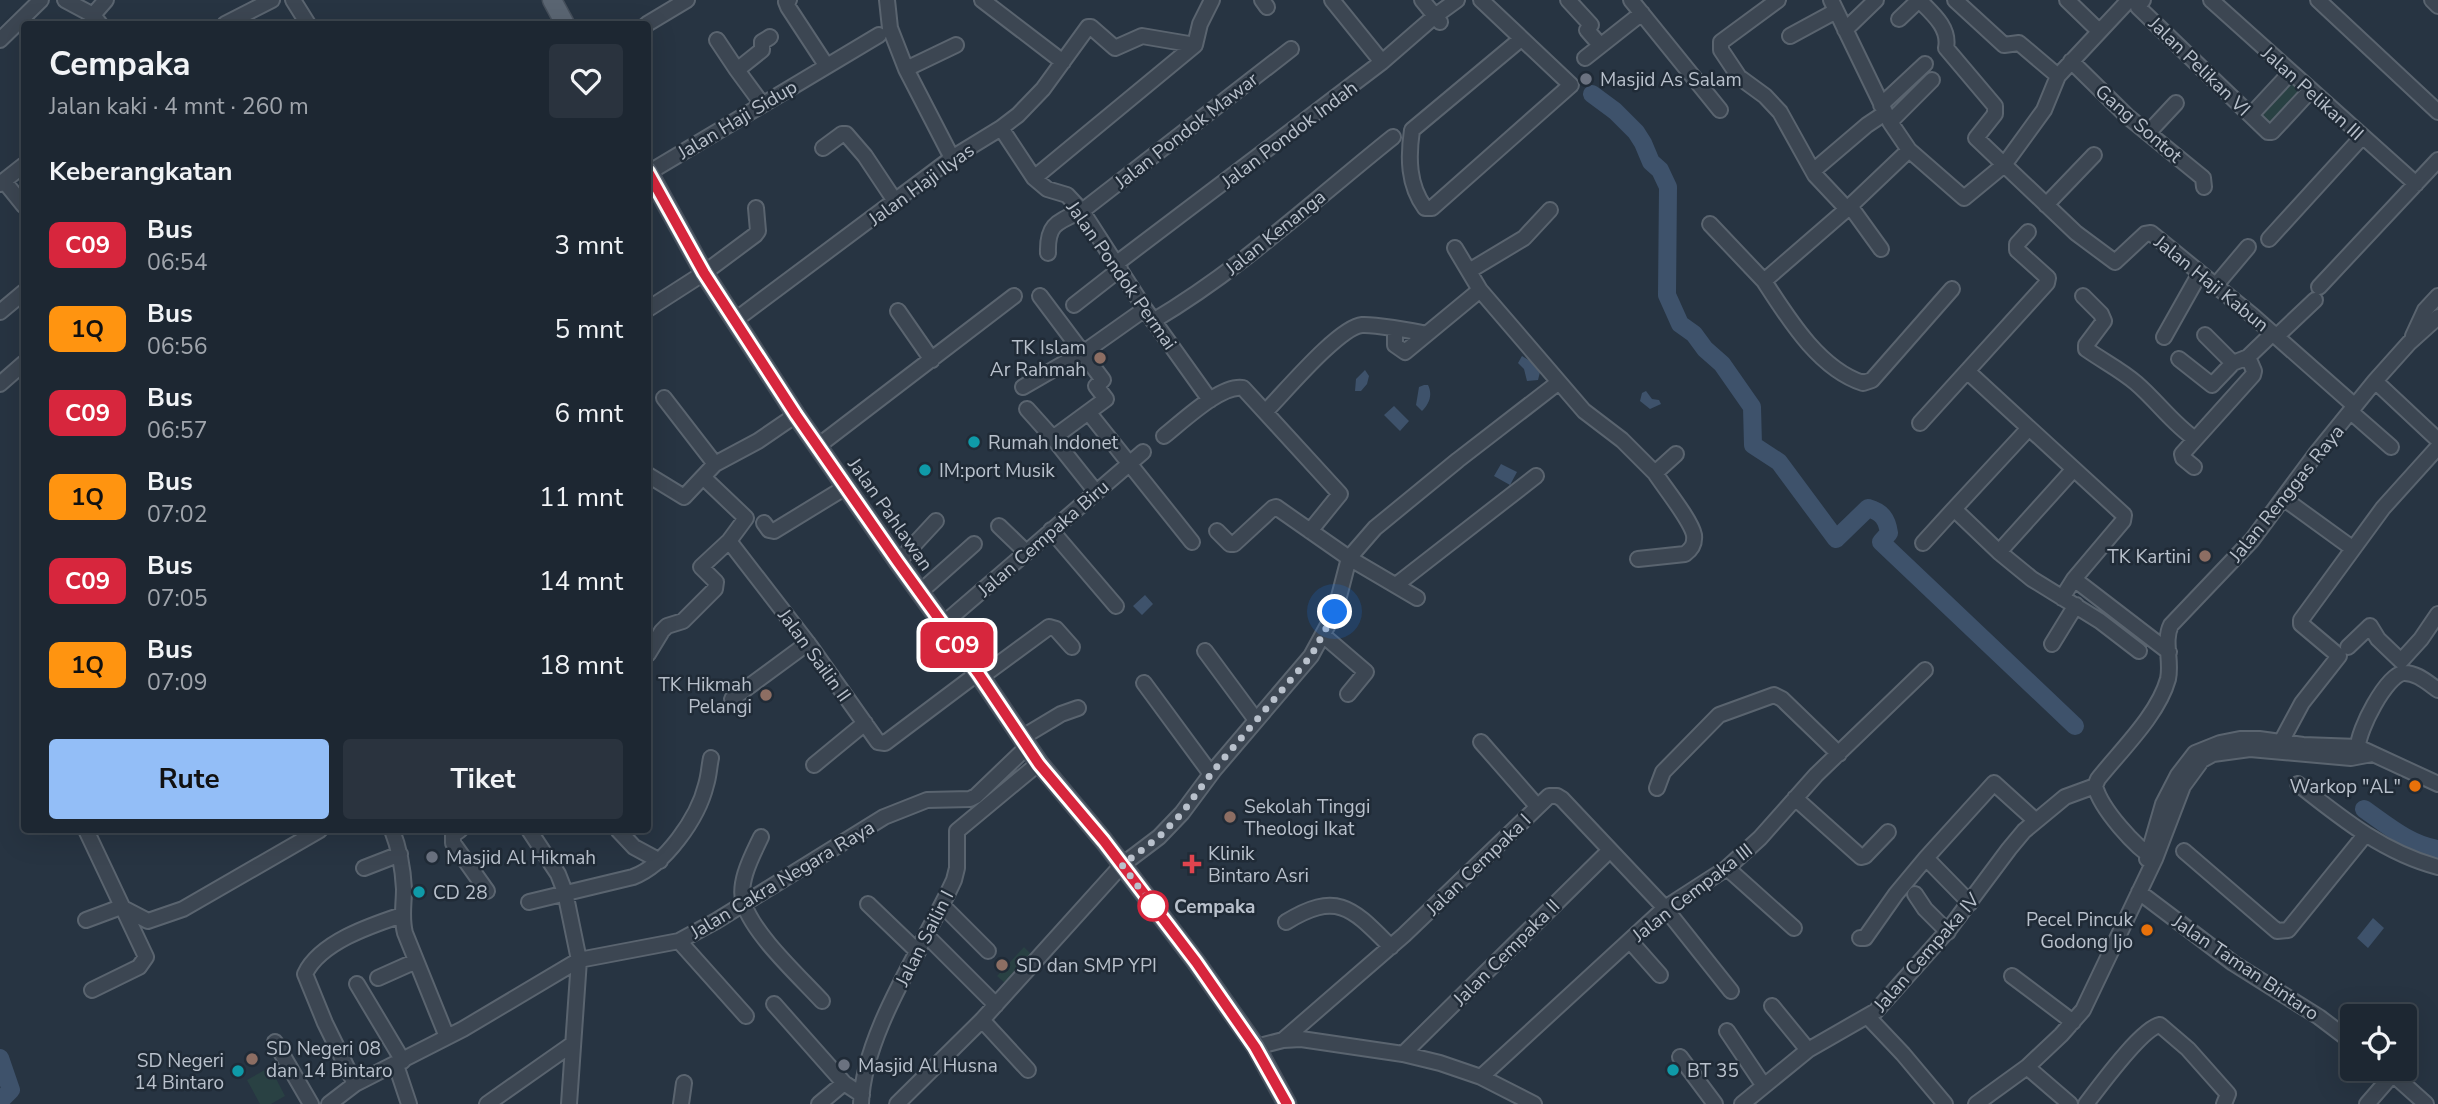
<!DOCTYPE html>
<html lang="id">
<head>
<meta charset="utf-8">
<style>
  body { margin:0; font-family:"Nunito Sans",sans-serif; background:#2a333e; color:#f1f3f6; height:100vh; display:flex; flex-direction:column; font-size:26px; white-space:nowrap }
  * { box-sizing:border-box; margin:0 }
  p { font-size:23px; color:#a0a5ac }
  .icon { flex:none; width:38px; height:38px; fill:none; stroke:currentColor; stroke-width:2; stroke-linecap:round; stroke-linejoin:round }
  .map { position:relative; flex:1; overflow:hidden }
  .details { position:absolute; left:21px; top:21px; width:630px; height:812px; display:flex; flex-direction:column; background:#1d2732; border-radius:7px; box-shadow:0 7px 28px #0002,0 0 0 2px #3b444d }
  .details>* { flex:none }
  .badge { padding:0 14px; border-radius:10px; font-size:24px; line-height:46px }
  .fabs { position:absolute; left:2340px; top:1004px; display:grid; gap:14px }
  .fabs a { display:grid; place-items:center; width:77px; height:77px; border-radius:7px; background:#1d2732; box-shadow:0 7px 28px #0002,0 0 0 2px #3b444d; font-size:35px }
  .you { position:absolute; width:35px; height:35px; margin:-18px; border:5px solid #fff; border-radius:50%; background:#1a73e8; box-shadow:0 0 0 10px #1a73e833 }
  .map>.badge { position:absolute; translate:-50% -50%; box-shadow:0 0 0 4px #fff }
  h2 { padding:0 28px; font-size:26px; line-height:63px }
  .round { display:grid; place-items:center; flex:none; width:74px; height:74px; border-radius:7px; background:#2a333e }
  .head { display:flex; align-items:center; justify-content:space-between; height:119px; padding:0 28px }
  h1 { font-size:33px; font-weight:700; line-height:52px }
  .cta { display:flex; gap:14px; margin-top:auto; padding:14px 28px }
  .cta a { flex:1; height:80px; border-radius:7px; background:#93bef7; color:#111; font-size:28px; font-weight:700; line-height:80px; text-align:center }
  .cta a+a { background:#2a333e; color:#f1f3f6 }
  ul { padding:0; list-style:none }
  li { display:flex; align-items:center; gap:21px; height:84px; padding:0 28px }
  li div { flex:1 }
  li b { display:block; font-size:26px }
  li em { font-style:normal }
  li .badge { min-width:77px; font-weight:700; text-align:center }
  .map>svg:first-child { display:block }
  .green { fill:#294143 }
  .water { fill:#3e526b }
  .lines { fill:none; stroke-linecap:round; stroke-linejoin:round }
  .river { stroke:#3e526b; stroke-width:18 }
  .minor-casing { stroke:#5a646f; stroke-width:18 }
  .major-casing { stroke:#454f5b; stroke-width:21 }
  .minor { stroke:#3c4652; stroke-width:14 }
  .major { stroke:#5a6572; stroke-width:18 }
  .line-casing { stroke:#fff; stroke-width:16 }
  .line { stroke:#d7263d; stroke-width:10 }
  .walk { stroke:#b9c1cc; stroke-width:7; stroke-dasharray:0 12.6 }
  .worship-dot { fill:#6b7280; stroke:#202b37; stroke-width:2.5 }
  .education-dot { fill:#8d6e63; stroke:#202b37; stroke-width:2.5 }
  .culture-dot { fill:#0f9aa8; stroke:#202b37; stroke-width:2.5 }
  .food-dot { fill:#e8710a; stroke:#202b37; stroke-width:2.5 }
  .health-dot { fill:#e0444e; stroke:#202b37; stroke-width:2.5 }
  .stop-dot { fill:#fff; stroke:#d7263d; stroke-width:3.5 }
  .labels { text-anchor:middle; stroke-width:5; stroke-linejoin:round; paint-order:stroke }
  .street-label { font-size:19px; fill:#b9c1cc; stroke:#202b37 }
  .poi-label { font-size:19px; fill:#b9c1cc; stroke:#202b37; text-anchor:start }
  .stop-label { font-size:19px; font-weight:bold; fill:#b9c1cc; stroke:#202b37; text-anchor:start }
</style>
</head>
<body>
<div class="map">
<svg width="2438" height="1104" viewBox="0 0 2438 1104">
  <rect width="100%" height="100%" fill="#273442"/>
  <!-- green -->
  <path class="green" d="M2291,77l15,13 -36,40 -15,-14z
    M1024,947l9,9 -27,28 -9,-8z
    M270,1067l15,29 -14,8h-11l-13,-24z"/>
  <!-- water -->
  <path class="water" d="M1522,356l10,6 8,10 -2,8 -11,1 -3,-12 -6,-6z
    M1365,370l4,6 -2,8 -6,7h-6l1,-12z
    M1424,385h4c5,10 1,19 -6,26l-6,-6 3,-18z
    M1646,391l6,8 7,1 2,4 -11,5 -10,-8 2,-8z
    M1394,406l15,15 -9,10 -16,-16z
    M1501,464l16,8 -7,13 -16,-9z
    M1145,595l8,9 -11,11 -9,-9z
    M2373,918l11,10 -16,20 -11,-10z"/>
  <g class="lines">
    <!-- river -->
    <path class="river" d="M1592,94l23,17 21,21 7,11 8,19 9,8 8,17 -1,108 13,29 14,10 11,15 17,15 30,43 1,38 26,17 57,77 32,-31c14,4 19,11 21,25l-8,9 194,184
      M2364,809c23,16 46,36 74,40
      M0,1058l11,32 -11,11"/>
    <defs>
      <path id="minor" d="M65,0l28,15 7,9
        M293,0l15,24
        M789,0l-3,2 2,5 38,58
        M887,0l3,28 16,41 46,89
        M982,0l81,62
        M1262,0l5,7
        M1332,0l50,62
        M1422,0l18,22
        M1481,0l90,85 -139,123h-7c-17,-23 -17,-51 -13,-78l109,-91
        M1568,0l23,25 -4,5 13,15
        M1631,0l89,110
        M1778,0l-57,42v8l18,27 26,19 15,16 35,63 32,34
        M1831,0l59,122 19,28 55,48 40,-33 40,-55 14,-34 71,-76
        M1919,0c14,14 31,28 27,48l49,58v8l-19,24 100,95 39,29 30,-28 6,-1 102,83 102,90
        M1955,0l49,45 15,-2 39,33
        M2067,0l32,31
        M2143,0l-5,7 130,125h4l38,-41
        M2211,0l205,184
        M2318,0l120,112
        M2432,0l6,6
        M93,15l13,-15
        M1899,19l20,-19
        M225,24l47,-24
        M647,24l40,-24
        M1845,30l31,-30
        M1790,36l46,-25
        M0,40l41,-40
        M717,40l20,30
        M1585,58l57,-45
        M2071,61l56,55 76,62 1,9
        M906,69l50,-24
        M762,104l-25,-34 25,-20v-8l8,-5
        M1881,105l44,-41
        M2251,115l39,-42
        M1890,122l42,-42
        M1001,128l33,50 13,11 20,6 15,16 63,98 65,91
        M2148,133l28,-30
        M823,148l19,-14h4l19,22 30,45
        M1909,150l-62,59 -83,72c24,37 55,88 99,102l9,-3 80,-91
        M1813,171l54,-46 18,-12
        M648,173l231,-138
        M1034,178l161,-133 5,-21 12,-24
        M4,181l20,25
        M0,184l24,-19
        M2046,205l48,-50
        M1850,206l31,43
        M1710,224l54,57
        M2269,239l93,-102
        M1455,248l25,42
        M1048,253c-1,-29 9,-31 34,-42l209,-162
        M1117,263l265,-201 53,-46 22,-16
        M1469,271l55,-33 26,-28
        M2216,285l32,-38
        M2319,287l119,-127
        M1040,296l63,84 -7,6 10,13 -53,39 43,54
        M2083,296l18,18 3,7 -18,24v4c17,12 35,21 50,34 21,18 36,40 59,56
        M1074,305l46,-36
        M648,309l56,-36 51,-38 3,-4 -2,-23
        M898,311l34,49
        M0,312l24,-20
        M734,321l218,-163 49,-30 17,-13 25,-26 45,-62h3l24,21 27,-12 53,9
        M1153,321c88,-52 161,-121 240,-184
        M1395,330v15l10,7 75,-62 104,121 38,29 33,33 21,-19
        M2205,335l28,28
        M2277,336l38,-36
        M2413,336l12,-26 13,-14
        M2164,337l36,-64
        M2179,359l33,26 21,-22 15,-6
        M1967,371l157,144 -1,6 -49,58 -12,19
        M2375,381l63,59
        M0,384l24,-21
        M1023,387l64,-37 58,-41
        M664,398l51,66
        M1027,409l26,29
        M1266,411c18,-18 73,-84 96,-86 10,-1 52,6 64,9
        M2351,412l40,35
        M1093,418l99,124
        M1920,423l127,-140 1,-5 -31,-28v-6l11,-12
        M2029,428l-75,81 45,43 33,27 68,42 39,30
        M1164,436c18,-14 57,-52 79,-48l97,106 -30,37
        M818,446l196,-150
        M2194,467l-11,-9 -1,-4 71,-79 1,-4 -6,-14 25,-24
        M648,475l36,22 31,-33 43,-23 38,-26
        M703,477l43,41 -17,23 81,105 68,96 7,1 93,-70
        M2283,498l69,50
        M764,523l5,7 5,1 72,-44
        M999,526l26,25
        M1051,530l65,76
        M1217,531l13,13h4l39,-36 3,-1 73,51 68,40
        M1923,543l31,-34
        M1999,552l74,-82
        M1638,559l47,-5c7,-5 10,-10 9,-19 -3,-15 -30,-48 -39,-62
        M898,562l38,-41
        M2074,579l95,73
        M1396,585l140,-109
        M919,593l55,-49
        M942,625l201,-173
        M1324,636l42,36 -18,22
        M2052,644l24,-39
        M2348,647l22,-21 8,13 23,22 20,-22 17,-25
        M1205,651l51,69
        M648,654l14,-23 5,-5 16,-5 32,-32 1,-7 -15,-15 28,-26
        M981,677l68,-50 7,2 16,18
        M1144,683l67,91
        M732,699l76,-56
        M1021,738l40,-24 17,-6
        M1481,742l56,64
        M2281,742l21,-39 37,-47 -38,-32v-4l82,-112 55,-61
        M2358,747c0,-17 28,-71 45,-74 13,-1 25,10 35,17
        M814,765l51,-42
        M2298,784c43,34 86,69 140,83
        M1657,788l6,-16 56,-57 55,-20 8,4 57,55
        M1795,798l66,59 4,-1 23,-24
        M86,830l60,127 -7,10 -47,23
        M392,830c7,18 11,39 12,59 0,15 -3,29 1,44l42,104
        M460,830l-7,5v8l34,48
        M529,830l29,44 7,18 14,68 -10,144
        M618,830l16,17 26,14
        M761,837c-9,19 -24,46 -17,67 10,31 56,73 78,97
        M2184,851l93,80 11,-1 77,-95
        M2147,859l16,-55 15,-29 17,-22 25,-10 20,-4h19l44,6 55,2 80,37
        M2155,859c-20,-12 -54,-50 -60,-73l3,-7c23,-29 60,-64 70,-100 4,-18 -5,-38 3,-54l81,-85 63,-85 60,-74 34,-38 29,-26
        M364,868l36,-14
        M1727,868l67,60
        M2139,892l94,71 86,54 33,25
        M1915,894l10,15 23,23
        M529,902l104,-25c32,-12 65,-59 73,-92 3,-9 3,-18 5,-27
        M1970,903l-44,-45 68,-75 42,38
        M868,904l50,48
        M942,905l46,46
        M121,907l27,14 35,-12 137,-79
        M86,920l35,-13
        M1286,922c52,-32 67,-13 105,25
        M926,935l70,70
        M1860,938h5l31,-44 30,-36
        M679,941l67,75
        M1630,941l30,34
        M2012,976l61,46
        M378,978l38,-17
        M357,984l46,77
        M774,1004l70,79 18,12
        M1772,1006l36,44
        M1868,1017l35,37 42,50
        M982,1020l46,50
        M1727,1031l37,55
        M1283,1040l121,-105 145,-139h8l5,3 103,109 66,83
        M275,1042l36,62
        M1256,1047l27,-7 18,-1 102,15 37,9 41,14 53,27
        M1403,1054l206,-203
        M1680,1057l35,47
        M396,1065l13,39
        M2027,1067l43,37
        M2387,1069l39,35
        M1481,1077l184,-169 62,-40 33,-30 56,-63 109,-105
        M355,1084l-30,-61 -20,-49c15,-32 67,-49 97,-59
        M329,1104l26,-20 108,-55 116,-69 100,-19 37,-20 168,-104 43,-17 43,-1 6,-3 51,-49
        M487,1104l84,-59
        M681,1104l3,-21
        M819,1104l25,-21
        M861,1104c2,-71 63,-158 93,-224l3,-12v-37l82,-68
        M897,1104l85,-84 140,-155 37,-28 23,-24 32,-43 97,-114 24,-44 14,-54 26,-30 83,-68 101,-78
        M1742,1104l66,-54 68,-39 74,-83 59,-79 15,-18 41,-34 30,-11
        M1976,1104l51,-37 34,-32 22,-25 72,-151 28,-73 19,-26 11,-6 37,-5 101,9 21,-4
        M2086,1104c13,-17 56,-76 74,-79l28,24 40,45 -4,10
        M2367,1104l26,-30"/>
      <path id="major" d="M552,0l13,24
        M648,171l56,102 92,142 102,147 80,111 61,90 65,78 92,121 60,85 31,57"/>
    </defs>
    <!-- minor casing -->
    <use href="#minor" class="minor-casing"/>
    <!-- major casing -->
    <use href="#major" class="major-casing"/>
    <!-- minor -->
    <use href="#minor" class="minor"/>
    <!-- major -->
    <use href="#major" class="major"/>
  </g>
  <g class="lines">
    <defs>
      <path id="line" d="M648,172l56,101 92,142 102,147 80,111 61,91 65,77 92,121 59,85 32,57"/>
    </defs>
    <!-- line casing -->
    <use href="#line" class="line-casing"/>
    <!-- line -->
    <use href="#line" class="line"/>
    <!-- walk -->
    <path class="walk" d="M1153,906l-31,-41 37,-28 23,-24 32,-43 97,-114 24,-44"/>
  </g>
  <!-- markers -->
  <g class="worship-dot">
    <circle cx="1586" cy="79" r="7"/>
    <circle cx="432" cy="857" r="7"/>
    <circle cx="844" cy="1065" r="7"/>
  </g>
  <g class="education-dot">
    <circle cx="1100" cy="358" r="7"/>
    <circle cx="2205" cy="556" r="7"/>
    <circle cx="766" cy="695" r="7"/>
    <circle cx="1230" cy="817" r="7"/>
    <circle cx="1002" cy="965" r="7"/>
    <circle cx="252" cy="1059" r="7"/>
  </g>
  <g class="culture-dot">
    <circle cx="974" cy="442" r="7"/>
    <circle cx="925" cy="470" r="7"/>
    <circle cx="419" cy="892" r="7"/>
    <circle cx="1673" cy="1070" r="7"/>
    <circle cx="238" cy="1071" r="7"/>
  </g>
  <g class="food-dot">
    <circle cx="2415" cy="786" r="7"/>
    <circle cx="2147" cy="930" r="7"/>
  </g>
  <path class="health-dot" d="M1188.5 853.5h7v7h7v7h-7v7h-7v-7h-7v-7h7z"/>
  <circle class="stop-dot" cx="1153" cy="906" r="14"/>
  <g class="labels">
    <!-- street labels -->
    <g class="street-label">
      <text transform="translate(2200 66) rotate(44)" y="7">Jalan Pelikan VI</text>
      <text transform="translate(2313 93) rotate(42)" y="7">Jalan Pelikan III</text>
      <text transform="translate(737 119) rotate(-31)" y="7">Jalan Haji Sidup</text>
      <text transform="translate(2139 123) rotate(41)" y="7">Gang Sontot</text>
      <text transform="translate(1186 130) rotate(-38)" y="7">Jalan Pondok Mawar</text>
      <text transform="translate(1289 134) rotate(-37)" y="7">Jalan Pondok Indah</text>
      <text transform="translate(921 184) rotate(-36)" y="7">Jalan Haji Ilyas</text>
      <text transform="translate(1275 232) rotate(-39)" y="7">Jalan Kenanga</text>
      <text transform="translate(1122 275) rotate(55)" y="7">Jalan Pondok Permai</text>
      <text transform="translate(2212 283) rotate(39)" y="7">Jalan Haji Kabun</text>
      <text transform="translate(2286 493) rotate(-51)" y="7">Jalan Renggas Raya</text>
      <text transform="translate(891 514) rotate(55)" y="7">Jalan Pahlawan</text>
      <text transform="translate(1043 538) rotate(-41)" y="7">Jalan Cempaka Biru</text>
      <text transform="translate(815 655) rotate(54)" y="7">Jalan Sailin II</text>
      <text transform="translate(1478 864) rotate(-44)" y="7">Jalan Cempaka I</text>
      <text transform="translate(782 879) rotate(-31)" y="7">Jalan Cakra Negara Raya</text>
      <text transform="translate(1692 892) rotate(-38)" y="7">Jalan Cempaka III</text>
      <text transform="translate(924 938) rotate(-63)" y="7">Jalan Sailin I</text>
      <text transform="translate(1506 952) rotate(-45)" y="7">Jalan Cempaka II</text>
      <text transform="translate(1926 952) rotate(-49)" y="7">Jalan Cempaka IV</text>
      <text transform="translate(2246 967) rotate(34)" y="7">Jalan Taman Bintaro</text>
    </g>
    <!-- poi labels -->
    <g class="poi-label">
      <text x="1600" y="86">Masjid As Salam</text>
      <text x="1086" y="354" text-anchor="end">TK Islam<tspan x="1086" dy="22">Ar Rahmah</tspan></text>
      <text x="988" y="449">Rumah Indonet</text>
      <text x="939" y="477">IM:port Musik</text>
      <text x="2191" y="563" text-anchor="end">TK Kartini</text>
      <text x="752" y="691" text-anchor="end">TK Hikmah<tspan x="752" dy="22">Pelangi</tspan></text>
      <text x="2401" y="793" text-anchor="end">Warkop "AL"</text>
      <text x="1244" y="813">Sekolah Tinggi<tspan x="1244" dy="22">Theologi Ikat</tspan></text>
      <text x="1208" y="860">Klinik<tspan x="1208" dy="22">Bintaro Asri</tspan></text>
      <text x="446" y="864">Masjid Al Hikmah</text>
      <text x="433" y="899">CD 28</text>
      <text x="2133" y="926" text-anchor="end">Pecel Pincuk<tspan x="2133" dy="22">Godong Ijo</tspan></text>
      <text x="1016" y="972">SD dan SMP YPI</text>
      <text x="266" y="1055">SD Negeri 08<tspan x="266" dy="22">dan 14 Bintaro</tspan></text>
      <text x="224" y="1067" text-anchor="end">SD Negeri<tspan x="224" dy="22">14 Bintaro</tspan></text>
      <text x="858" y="1072">Masjid Al Husna</text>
      <text x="1687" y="1077">BT 35</text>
    </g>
    <!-- stop labels -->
    <g class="stop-label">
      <text x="1174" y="913">Cempaka</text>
    </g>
  </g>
</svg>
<div class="fabs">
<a><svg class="icon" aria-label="locate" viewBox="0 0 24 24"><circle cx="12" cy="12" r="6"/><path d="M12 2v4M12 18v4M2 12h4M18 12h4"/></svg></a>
</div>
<div class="you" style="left:1335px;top:612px"></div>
<b class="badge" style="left:957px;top:645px;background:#d7263d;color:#fff">C09</b>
<section class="details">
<div class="head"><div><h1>Cempaka</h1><p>Jalan kaki · 4 mnt · 260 m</p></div><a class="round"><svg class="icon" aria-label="heart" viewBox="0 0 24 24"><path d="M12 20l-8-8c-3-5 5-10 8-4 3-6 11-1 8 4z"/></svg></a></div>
<h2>Keberangkatan</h2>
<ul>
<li><span class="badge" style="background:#d7263d;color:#fff">C09</span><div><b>Bus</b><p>06:54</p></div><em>3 mnt</em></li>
<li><span class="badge" style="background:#ff9410;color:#111">1Q</span><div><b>Bus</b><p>06:56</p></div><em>5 mnt</em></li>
<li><span class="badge" style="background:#d7263d;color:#fff">C09</span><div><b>Bus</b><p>06:57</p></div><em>6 mnt</em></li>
<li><span class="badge" style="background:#ff9410;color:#111">1Q</span><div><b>Bus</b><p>07:02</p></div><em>11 mnt</em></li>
<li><span class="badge" style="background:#d7263d;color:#fff">C09</span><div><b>Bus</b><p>07:05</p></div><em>14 mnt</em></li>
<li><span class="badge" style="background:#ff9410;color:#111">1Q</span><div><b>Bus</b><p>07:09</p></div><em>18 mnt</em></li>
</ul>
<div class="cta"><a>Rute</a><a>Tiket</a></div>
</section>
</div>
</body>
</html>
